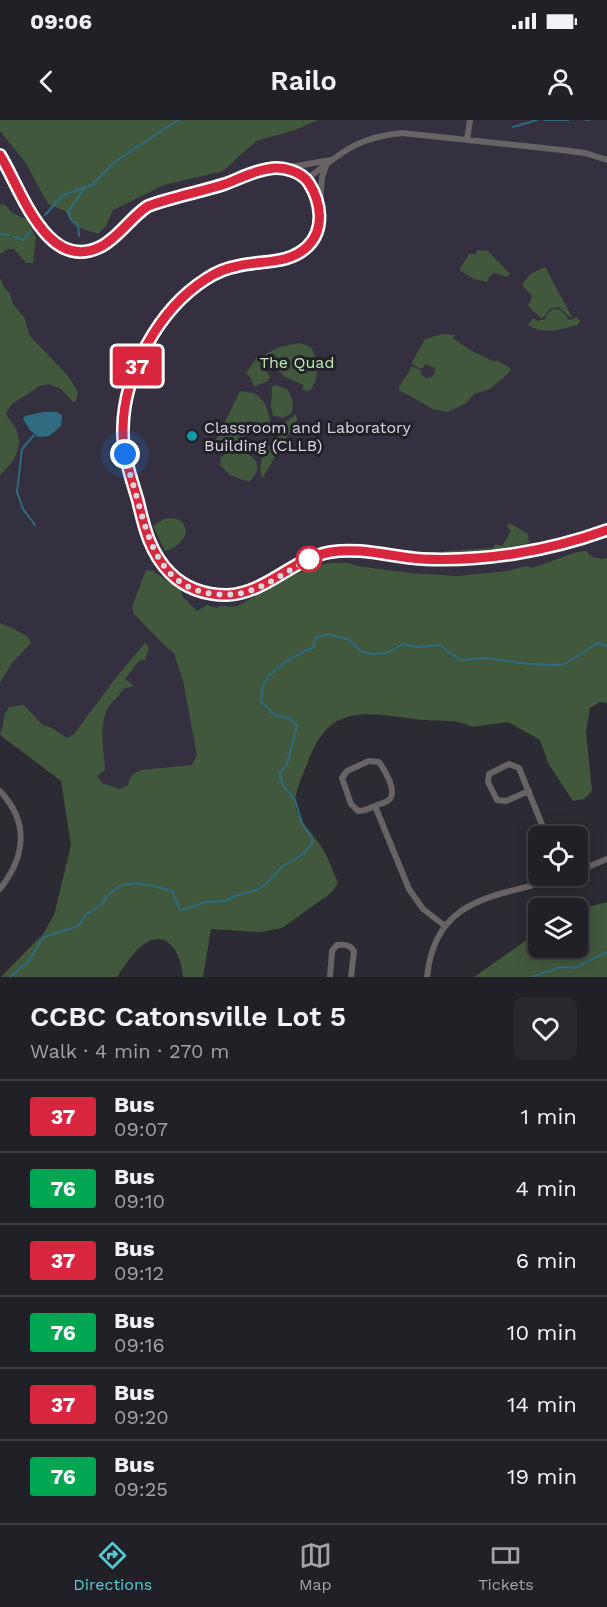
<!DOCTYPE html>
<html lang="en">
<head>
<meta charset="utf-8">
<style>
  body { margin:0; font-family:"Work Sans",sans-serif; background:#29282e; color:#f1f3f6; height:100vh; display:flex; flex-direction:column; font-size:22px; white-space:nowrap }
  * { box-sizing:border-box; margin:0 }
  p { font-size:20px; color:#a2a3a7 }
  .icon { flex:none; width:33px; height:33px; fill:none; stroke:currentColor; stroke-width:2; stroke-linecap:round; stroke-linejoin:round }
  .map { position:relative; height:857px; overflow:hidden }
  .side { display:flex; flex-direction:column; background:#212026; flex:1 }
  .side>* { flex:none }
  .badge { padding:0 12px; border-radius:4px; font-size:21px; line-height:39px }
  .controls { position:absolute; left:528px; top:706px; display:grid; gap:12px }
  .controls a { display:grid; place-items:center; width:60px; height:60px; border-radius:9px; background:#212026; box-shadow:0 3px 15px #0003,0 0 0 2px #3e3e43; font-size:30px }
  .you { position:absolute; width:30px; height:30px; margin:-15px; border:4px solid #fff; border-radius:50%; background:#1a73e8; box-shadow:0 0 0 9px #1a73e833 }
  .map>.badge { position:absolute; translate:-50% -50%; box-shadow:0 0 0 3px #fff }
  .round { display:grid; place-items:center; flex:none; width:63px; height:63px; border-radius:9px; background:#29282e }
  .summary { display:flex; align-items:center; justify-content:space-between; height:102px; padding:0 30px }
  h1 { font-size:28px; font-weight:600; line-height:45px }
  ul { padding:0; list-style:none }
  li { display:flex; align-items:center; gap:18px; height:72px; padding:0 30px; border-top:2px solid #3e3e43 }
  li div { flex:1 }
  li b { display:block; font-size:22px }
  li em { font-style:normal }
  li .badge { min-width:66px; font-weight:700; text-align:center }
  .status { display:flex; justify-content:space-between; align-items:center; height:42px; padding:0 30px; background:#212026; direction:ltr }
  .status svg { height:16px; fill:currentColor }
  header { display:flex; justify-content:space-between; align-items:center; height:78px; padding:0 30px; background:#212026; font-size:27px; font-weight:600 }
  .menu { display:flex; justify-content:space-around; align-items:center; height:84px; border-top:2px solid #3e3e43; background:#212026; font-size:16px; color:#a2a3a7 }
  .menu a { display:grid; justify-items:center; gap:3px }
  .menu .on { color:#52cbd7 }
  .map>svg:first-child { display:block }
  .built { fill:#34303f }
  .green { fill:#42583d }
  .water { fill:#2f6c82 }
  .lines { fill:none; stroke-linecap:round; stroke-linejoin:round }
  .stream { stroke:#2f6c82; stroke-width:2 }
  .minor { stroke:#686364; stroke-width:6 }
  .line-casing { stroke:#fff; stroke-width:14 }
  .line { stroke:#d7263d; stroke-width:9 }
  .walk { stroke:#d9d8de; stroke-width:6; stroke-dasharray:0 10.8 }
  .culture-dot { fill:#0f9aa8; stroke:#222029; stroke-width:2 }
  .stop-dot { fill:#fff; stroke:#d7263d; stroke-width:3 }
  .labels { text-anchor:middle; stroke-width:6; stroke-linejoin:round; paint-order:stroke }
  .park-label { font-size:16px; fill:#b9edad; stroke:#222029 }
  .poi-label { font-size:16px; fill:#d9d8de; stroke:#222029; text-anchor:start }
</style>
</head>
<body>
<div class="status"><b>09:06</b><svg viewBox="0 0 49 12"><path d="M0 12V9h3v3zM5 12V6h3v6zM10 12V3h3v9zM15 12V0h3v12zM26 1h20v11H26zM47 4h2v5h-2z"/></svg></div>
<header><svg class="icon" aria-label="back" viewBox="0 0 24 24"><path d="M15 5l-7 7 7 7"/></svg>Railo<svg class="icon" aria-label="person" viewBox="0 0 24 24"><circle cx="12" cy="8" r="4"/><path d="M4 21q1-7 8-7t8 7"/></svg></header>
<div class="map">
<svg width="607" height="857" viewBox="0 0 607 857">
  <rect width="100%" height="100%" fill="#2c2a33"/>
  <!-- built -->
  <path class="built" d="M240,0h367v532l-337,55 -143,123 -127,-95v-613z"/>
  <!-- green -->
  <path class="green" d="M0,0h318l-23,10 -39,11 -33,30 -59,14 -51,25 -7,16 -8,8 -23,-8 -10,-15 -17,-7 -23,-42 -25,-31z
    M4,84l10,10 12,5 10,18 -3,26h-7l-12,-14h-6l-8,5v-49z
    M477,130l11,1 22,23 -2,3 -14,-4 -4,3 -3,6 -13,-3 -15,-9 10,-16h7z
    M545,147l27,50 -1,1c-8,-5 -9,-15 -21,-9l-6,8 -3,1 -13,-12 4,-10 -10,-11 8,-11z
    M0,158l4,9 6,7 3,10 11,13 6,19 39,41 9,15 -2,9 -3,1 -12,-13 -12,-5 -9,2 -28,18 -6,9c2,6 7,10 10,16 8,19 -2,34 -16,46z
    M554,189l7,1 8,10 8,-3 3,5 -3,3c-18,5 -32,10 -49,0l5,-7 5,3 7,-2 4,-7z
    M442,214l13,1 -2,3 17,12 25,12 1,-2 14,8 1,3 -21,18 -16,5 -9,10 -18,8 -14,-3 -34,-19v-3l13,-21 10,5 -1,3 6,5 1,-2 3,1 2,-4 1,2 1,-8 -9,-4 -5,5 -9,-5v-2l13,-23z
    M300,223l11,4c8,14 9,33 -2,44l-6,-1v-5l-18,-8 -11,-11 -5,1 -6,-9 1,-3 15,-8z
    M257,237l13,20 -3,4 -13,6 -3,-8 -5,-6z
    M276,265l12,5 5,11 -1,12 -9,5 -10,-3 -2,-8 1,-20z
    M240,271c5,1 10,1 15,3 12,7 17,24 14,36l-19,-9 -7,11 1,3 -2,5 6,4 2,-3 9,4 4,-2 -4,4 -17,2 -24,-4 -3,-3z
    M296,294l1,6 -35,59 -2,-12 5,-19 7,-4c3,-15 12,-20 24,-30z
    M231,330c20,1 37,14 18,32l-19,-7 -10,-10 1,-8z
    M170,398c10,1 14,3 16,13 -2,11 -10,17 -21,20l-12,-25 11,-7z
    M508,404h3l17,10 1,9 -31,6 -55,4 2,-2 48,-3 2,-4 7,2 9,-15 -4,-4z
    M586,431c5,7 12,9 21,7v145l-7,-1 -10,6 -4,24 6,59 -8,8 -11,2 -25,-38 -8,-23 -32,-18 -36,5c-15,-9 -31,-5 -48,-7 -56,-6 -94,-21 -117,44 -4,11 -12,27 -12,39 1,17 20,32 28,46 6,10 10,23 15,34l-7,10 -49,35 -22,4 -49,-3 -8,48h-20c-1,-17 -11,-46 -34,-36 -13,6 -24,24 -32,36h-116l42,-43 11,-19 17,-70 -10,-64 -61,-46c5,-10 1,-18 9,-28l15,-2 19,20 7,2 17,11 7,-4 43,-58 28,-33 4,5 -4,12 -6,1 -14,18 9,7 -11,3c-4,8 -11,12 -15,19 -10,21 -4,40 -3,62l-8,6 5,7 18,6 8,-4c2,-9 5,-12 13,-15l51,-5 5,-10 -14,-74 -9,-28 -8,-6 -32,-33 -2,-7 14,-37 7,1 28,19 1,6 15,15 10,-6 9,3c6,-5 13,0 21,-2l55,-30 23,-10 15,-3h18l9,3 53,7 47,3 51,-5 18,-5 6,2 45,-16z
    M0,503l18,8 10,6 3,6 -19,20 -12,20z
    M607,782v75h-133l64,-45v16h40v-38z"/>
  <!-- water -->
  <path class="water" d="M43,292h14l5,3 -1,11 -12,10 -11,1 -8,-7 -7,-11 2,-3z"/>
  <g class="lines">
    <!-- stream -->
    <path class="stream" d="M544,0h25
      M586,0h3
      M513,7l24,-7
      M45,95l18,-20 29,-10 24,-24 62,-41
      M0,114l9,1
      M79,116l-1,-11 -7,-5 -3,-8 16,-23
      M14,117l9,3 7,-8
      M34,315l-12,14 -5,43 6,17 12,16
      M10,857l17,-14 17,-26 34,-11 8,-11 16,-11 5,-8 14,-11 16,-2 29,6 7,3 6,16 3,2 24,-8 19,-1 10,-5 24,-7 7,-5 17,-18 19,-11 10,-11v-6l-10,-15 -7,-23 -12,-14 -4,-14 6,-4 2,-4 10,-38c-5,-9 -13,-8 -21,-11 -6,-3 -11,-9 -15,-14 1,-5 1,-10 2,-14 4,-17 36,-34 51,-40l1,-9 12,-4 23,6 10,11 11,3 16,-1 16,-9 15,3 22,-2 20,15 26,-2 42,6 28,1 9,-1 32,-21 10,3
      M532,857l28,-10 15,1 32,-16"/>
    <!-- minor -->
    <path class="minor" d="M467,20l3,-20
      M0,34c7,13 14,25 21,37 11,24 21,51 49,58 11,3 22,2 32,-3 18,-10 29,-29 46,-40 25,-9 52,-14 77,-22 14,-5 28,-13 43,-15 14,-3 33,2 41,14 11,17 16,42 3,59 -18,23 -49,18 -74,24 -11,2 -23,7 -32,13 -47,30 -82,94 -83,149 0,25 8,49 15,73 7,26 12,52 32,72 15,15 35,22 57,22 40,-2 66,-37 104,-43 28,-5 57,5 85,6 64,4 131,-6 191,-28
      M285,48l46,-8
      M307,59c36,-27 48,-41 95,-46l160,17 23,3 22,7
      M320,83l2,-26 4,-11
      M369,641l10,1c5,7 18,28 11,37 -3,3 -9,5 -13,6 -7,3 -12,6 -19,6l-7,-7 -9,-26 5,-7z
      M0,671c30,32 25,66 0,98
      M529,671l-23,10 -9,-1 -9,-18 1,-8 20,-10 10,4 28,69
      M375,686l34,83 14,20 22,17
      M578,751l29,-12
      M330,857l2,-26 5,-6c7,-1 14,0 17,6l-3,26
      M427,857c9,-85 74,-79 138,-101"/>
  </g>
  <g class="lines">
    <defs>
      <path id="line" d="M0,35c21,34 47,120 102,91 18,-10 29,-29 46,-40 25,-9 52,-14 77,-22 14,-5 28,-13 43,-15 14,-3 33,2 41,14 12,19 16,46 -1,63 -19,19 -46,14 -70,20 -11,2 -23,7 -32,13 -47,30 -82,94 -83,149 -1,25 8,49 15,73 6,26 12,52 32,72 15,15 35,22 57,22 40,-2 66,-37 104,-43 29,-5 61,5 91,7 62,3 127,-8 185,-29"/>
    </defs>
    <!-- line casing -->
    <use href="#line" class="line-casing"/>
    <!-- line -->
    <use href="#line" class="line"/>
    <!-- walk -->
    <path class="walk" d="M125,334c3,15 8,29 12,44 12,44 24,90 77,96 11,1 22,1 32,-2 24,-7 44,-23 65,-34l-2,1"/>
  </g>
  <!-- markers -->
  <circle class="culture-dot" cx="192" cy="316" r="6"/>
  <circle class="stop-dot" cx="309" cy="439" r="12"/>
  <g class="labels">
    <!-- park labels -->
    <g class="park-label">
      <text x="297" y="248">The Quad</text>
    </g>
    <!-- poi labels -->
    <g class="poi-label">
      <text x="204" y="313">Classroom and Laboratory<tspan x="204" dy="18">Building (CLLB)</tspan></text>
    </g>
  </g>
</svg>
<div class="controls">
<a><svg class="icon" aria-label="locate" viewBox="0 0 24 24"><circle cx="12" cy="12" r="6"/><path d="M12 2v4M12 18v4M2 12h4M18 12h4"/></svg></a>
<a><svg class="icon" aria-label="layers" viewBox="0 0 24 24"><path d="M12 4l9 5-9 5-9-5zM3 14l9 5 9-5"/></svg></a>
</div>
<div class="you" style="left:125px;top:334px"></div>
<b class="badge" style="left:137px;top:246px;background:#d7263d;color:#fff">37</b>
</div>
<section class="side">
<div class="summary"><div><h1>CCBC Catonsville Lot 5</h1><p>Walk · 4 min · 270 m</p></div><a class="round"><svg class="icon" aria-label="heart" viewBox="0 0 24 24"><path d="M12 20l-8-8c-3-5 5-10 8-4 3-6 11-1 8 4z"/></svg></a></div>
<ul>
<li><span class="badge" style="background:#d7263d;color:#fff">37</span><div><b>Bus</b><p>09:07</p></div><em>1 min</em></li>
<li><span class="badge" style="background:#00a651;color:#fff">76</span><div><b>Bus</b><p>09:10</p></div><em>4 min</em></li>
<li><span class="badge" style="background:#d7263d;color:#fff">37</span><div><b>Bus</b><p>09:12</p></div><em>6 min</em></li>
<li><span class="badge" style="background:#00a651;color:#fff">76</span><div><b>Bus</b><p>09:16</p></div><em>10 min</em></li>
<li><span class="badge" style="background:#d7263d;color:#fff">37</span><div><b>Bus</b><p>09:20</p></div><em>14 min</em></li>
<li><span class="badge" style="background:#00a651;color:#fff">76</span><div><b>Bus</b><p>09:25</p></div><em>19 min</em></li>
</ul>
</section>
<nav class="menu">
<a class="on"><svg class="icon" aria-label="directions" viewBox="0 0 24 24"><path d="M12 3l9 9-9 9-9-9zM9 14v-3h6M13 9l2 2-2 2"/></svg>Directions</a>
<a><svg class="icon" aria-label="map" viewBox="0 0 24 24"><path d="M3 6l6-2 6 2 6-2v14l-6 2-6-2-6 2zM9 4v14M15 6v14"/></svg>Map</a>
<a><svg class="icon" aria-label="tickets" viewBox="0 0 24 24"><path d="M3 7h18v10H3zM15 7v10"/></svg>Tickets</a>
</nav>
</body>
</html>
